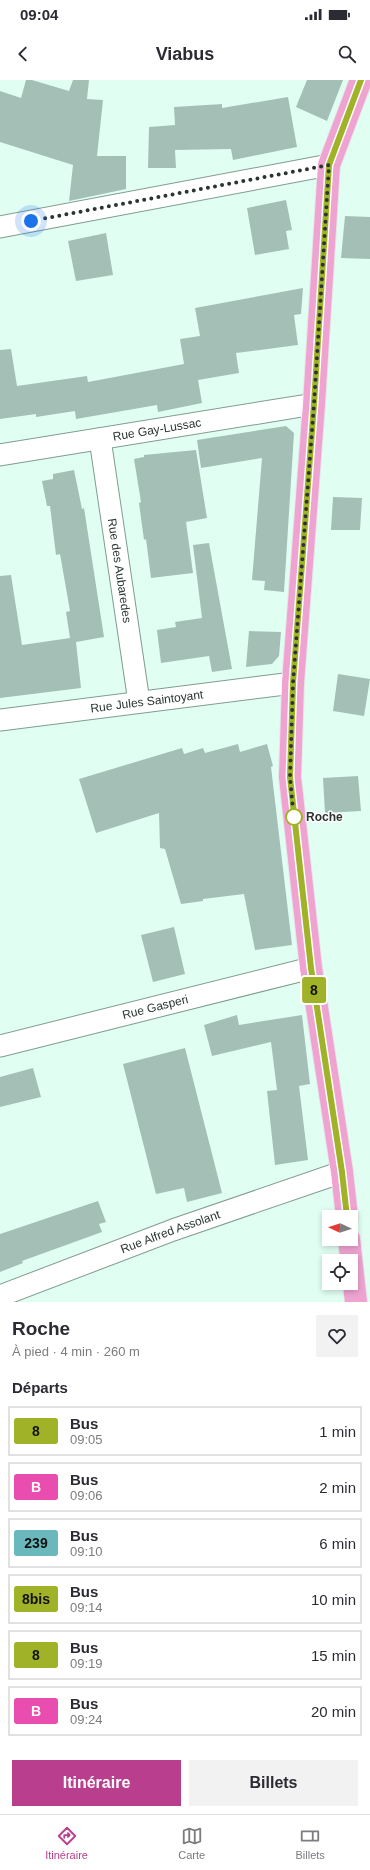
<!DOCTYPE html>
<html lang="fr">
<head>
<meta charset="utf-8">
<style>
  body { margin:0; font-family:Helvetica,sans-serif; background:#f2f2f3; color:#2b2b33; height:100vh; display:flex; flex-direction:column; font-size:15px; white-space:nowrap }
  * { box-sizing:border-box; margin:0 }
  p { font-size:13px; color:#7c7c81 }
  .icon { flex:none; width:22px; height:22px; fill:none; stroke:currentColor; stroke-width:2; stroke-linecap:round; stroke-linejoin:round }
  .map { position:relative; height:1222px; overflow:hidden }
  .sheet { display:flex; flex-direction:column; background:#fff; flex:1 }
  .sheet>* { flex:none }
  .badge { padding:0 8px; border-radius:3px; font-size:14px; line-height:26px }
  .needle { width:26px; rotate:274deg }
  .controls { position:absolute; left:322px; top:1130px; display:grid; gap:8px }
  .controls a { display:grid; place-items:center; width:36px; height:36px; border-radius:0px; background:#fff; box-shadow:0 2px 6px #0003; font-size:20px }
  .you { position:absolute; width:20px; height:20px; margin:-10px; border:3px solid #fff; border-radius:50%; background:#1a73e8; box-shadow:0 0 0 6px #1a73e833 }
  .map>.badge { position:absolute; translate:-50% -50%; box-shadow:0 0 0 2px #fff }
  h2 { padding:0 12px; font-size:15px; line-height:36px }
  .round { display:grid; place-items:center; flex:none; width:42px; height:42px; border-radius:0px; background:#f2f2f3 }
  .headline { display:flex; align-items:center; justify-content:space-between; height:68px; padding:0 12px }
  h1 { font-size:19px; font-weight:600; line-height:30px }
  .button { display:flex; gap:8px; margin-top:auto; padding:8px 12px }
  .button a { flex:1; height:46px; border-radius:0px; background:#ba3e8e; color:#fff; font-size:16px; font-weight:600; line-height:46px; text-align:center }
  .button a+a { background:#f2f2f3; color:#2b2b33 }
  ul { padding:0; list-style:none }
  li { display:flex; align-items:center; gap:12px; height:50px; margin:0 8px 6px; padding:0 4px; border:2px solid #e1e1e2; border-radius:0px }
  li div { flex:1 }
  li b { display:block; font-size:15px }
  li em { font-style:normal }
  li .badge { min-width:44px; font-weight:700; text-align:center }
  .status { display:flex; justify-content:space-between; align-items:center; height:28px; padding:0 20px; background:#fff; direction:ltr }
  .status svg { height:11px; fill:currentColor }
  header { display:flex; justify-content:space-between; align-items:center; height:52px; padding:0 12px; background:#fff; font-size:18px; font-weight:600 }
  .tab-bar { display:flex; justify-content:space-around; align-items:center; height:56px; border-top:1px solid #e1e1e2; background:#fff; font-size:11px; color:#7c7c81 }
  .tab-bar a { display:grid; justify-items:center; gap:2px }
  .tab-bar .current { color:#ba3e8e }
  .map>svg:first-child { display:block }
  .building { fill:#a4c0b6 }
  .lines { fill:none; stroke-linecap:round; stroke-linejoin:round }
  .street-casing { stroke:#809c91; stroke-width:23 }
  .primary-casing { stroke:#e5e7e6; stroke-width:24 }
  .street { stroke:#fff; stroke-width:21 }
  .primary { stroke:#eea3d1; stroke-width:22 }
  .line-casing { stroke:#fff; stroke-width:9 }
  .line { stroke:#a0b227; stroke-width:6 }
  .walk { stroke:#2a3531; stroke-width:4; stroke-dasharray:0 7.2 }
  .stop-dot { fill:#fff; stroke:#a0b227; stroke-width:2 }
  .labels { text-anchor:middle; stroke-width:3; stroke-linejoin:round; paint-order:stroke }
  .street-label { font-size:12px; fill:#2a3531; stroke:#fff }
  .stop-label { font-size:12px; font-weight:bold; fill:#2a3531; stroke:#fff; text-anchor:start }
</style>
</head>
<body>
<div class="status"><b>09:04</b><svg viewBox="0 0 49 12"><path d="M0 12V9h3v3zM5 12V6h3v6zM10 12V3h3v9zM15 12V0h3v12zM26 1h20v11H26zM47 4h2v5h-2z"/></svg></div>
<header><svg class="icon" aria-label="back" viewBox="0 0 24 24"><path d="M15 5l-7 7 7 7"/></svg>Viabus<svg class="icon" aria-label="search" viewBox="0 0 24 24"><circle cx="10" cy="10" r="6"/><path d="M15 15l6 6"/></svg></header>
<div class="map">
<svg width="370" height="1222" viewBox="0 0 370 1222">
  <rect width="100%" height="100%" fill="#e1fef3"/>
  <!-- building -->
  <path class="building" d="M26,0h6l37,11 4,-11h16l-2,19 16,1 -6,56h29v33l-57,12 4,-36 -73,-23v-51l21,7z
    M307,0h36l-16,41 -31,-14z
    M288,17l9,50 -64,13 -2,-11 -56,1 1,18h-28l1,-41 26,-2 -1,-18 48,-3v4z
    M286,120l6,30 -6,1 3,18 -34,6 -8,-47z
    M345,136l25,1v42l-29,-1z
    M106,153l7,42 -37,6 -8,-40z
    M303,208l-2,26 -7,1 4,30 -62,8 3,20 -41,7 4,23 -44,9 -1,-7 -81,14 -1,-8 -39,6v-3l-36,5v-69l11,-1 6,37 70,-10 1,6 96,-18 -4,-25 20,-3 -5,-28z
    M286,346l8,7 -10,159 -20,-2 1,-9 -13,-1 10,-122 -61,10 -4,-28z
    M196,370l11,68 -21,4 7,51 -42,5 -5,-39 -2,1 -5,-37 2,-1 -7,-43 10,-2v-2z
    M74,390l8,39 2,-1 20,129 -28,5 5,46 -81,10v-122l11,-1 11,70 48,-7 -4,-26 4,-1 -10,-57 -4,1 -6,-49h-3l-5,-25 11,-2v-5z
    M333,417l29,1 -2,32h-29z
    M209,463l23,126 -20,3 -3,-16 -48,7 -4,-33 19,-3 -1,-5 27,-4 -9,-73z
    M249,551l32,1 -2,24 -7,8 -26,3z
    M338,594l32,5 -6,37 -31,-5z
    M238,664l2,8 27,-8 6,22 -2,1 21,178 -37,5 -11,-56 -41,5v2l-22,3 -16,-55 -5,-1 -1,-35 -63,20 -17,-54 103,-31 2,6 19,-6 2,5z
    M358,696l3,35 -36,2 -2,-35z
    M174,847l11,47 -32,8 -12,-47z
    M237,935l2,10 63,-10 8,69 -11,2 9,74 -33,5 -8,-74 10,-1 -6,-48 -59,14 -8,-31z
    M185,968l37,145 -35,9 -3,-14 -28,6 -33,-130z
    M33,988l8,29 -41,10v-30z
    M98,1121l8,21 -7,2 3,8 -80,29 1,2 -23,9v-38z"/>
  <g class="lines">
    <defs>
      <g id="street">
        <path d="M0,147l329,-62"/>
        <path id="s1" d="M100,359l39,263"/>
        <path id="s2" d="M0,375l314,-51"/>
        <path id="s3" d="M0,640l293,-37"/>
        <path id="s4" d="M0,966l311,-78"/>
        <path id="s5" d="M0,1216l173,-66 169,-58"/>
      </g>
      <path id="primary" d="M347,1137l-5,-45 -31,-204 -21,-191 3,-94 21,-279 15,-239 32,-85
        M349,1159l7,63"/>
    </defs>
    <!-- street casing -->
    <use href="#street" class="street-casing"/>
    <!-- primary casing -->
    <use href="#primary" class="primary-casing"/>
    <!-- street -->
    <use href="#street" class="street"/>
    <!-- primary -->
    <use href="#primary" class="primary"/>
  </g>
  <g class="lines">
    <defs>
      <path id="line" d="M347,1137l-5,-45 -31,-204 -21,-191 3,-94 21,-279 15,-239 32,-85"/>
    </defs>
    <!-- line casing -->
    <use href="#line" class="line-casing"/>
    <!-- line -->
    <use href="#line" class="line"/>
    <!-- walk -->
    <path class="walk" d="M31,141l298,-56 -15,239 -21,279 -3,94 4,44v-4"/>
  </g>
  <!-- markers -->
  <circle class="stop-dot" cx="294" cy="737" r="8"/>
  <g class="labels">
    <!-- street labels -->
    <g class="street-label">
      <text dy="4" stroke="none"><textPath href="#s2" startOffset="159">Rue Gay-Lussac</textPath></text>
      <text dy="4" stroke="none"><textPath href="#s1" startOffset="133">Rue des Aubaredes</textPath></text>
      <text dy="4" stroke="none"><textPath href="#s3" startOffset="148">Rue Jules Saintoyant</textPath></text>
      <text dy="4" stroke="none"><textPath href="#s4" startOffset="160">Rue Gasperi</textPath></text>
      <text dy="4" stroke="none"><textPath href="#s5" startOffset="182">Rue Alfred Assolant</textPath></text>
    </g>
    <!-- stop labels -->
    <g class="stop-label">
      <text x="306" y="741">Roche</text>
    </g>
  </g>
</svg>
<div class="controls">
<a><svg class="needle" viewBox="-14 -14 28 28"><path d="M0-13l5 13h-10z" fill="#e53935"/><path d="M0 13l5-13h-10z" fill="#7c7c81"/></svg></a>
<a><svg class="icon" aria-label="locate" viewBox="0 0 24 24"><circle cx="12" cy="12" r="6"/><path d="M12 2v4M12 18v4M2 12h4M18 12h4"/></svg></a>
</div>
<div class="you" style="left:31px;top:141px"></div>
<b class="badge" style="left:314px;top:910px;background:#a0b227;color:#111">8</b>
</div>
<section class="sheet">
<div class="headline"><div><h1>Roche</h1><p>À pied · 4 min · 260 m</p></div><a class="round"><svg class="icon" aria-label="heart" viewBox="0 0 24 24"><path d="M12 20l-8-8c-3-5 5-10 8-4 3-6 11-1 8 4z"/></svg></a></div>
<h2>Départs</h2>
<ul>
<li><span class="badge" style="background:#a0b227;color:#111">8</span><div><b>Bus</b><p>09:05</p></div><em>1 min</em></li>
<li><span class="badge" style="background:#e84daf;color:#fff">B</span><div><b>Bus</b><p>09:06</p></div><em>2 min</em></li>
<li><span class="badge" style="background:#6ab8bc;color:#111">239</span><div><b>Bus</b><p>09:10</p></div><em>6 min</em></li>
<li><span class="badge" style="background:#a0b227;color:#111">8bis</span><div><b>Bus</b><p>09:14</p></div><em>10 min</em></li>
<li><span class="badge" style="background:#a0b227;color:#111">8</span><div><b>Bus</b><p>09:19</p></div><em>15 min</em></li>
<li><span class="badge" style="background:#e84daf;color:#fff">B</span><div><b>Bus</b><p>09:24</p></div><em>20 min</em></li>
</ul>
<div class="button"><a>Itinéraire</a><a>Billets</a></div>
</section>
<nav class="tab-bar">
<a class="current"><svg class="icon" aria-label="directions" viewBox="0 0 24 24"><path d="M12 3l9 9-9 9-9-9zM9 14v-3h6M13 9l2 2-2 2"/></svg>Itinéraire</a>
<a><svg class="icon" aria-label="map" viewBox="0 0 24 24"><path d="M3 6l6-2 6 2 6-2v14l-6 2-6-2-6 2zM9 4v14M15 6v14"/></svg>Carte</a>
<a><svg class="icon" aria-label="tickets" viewBox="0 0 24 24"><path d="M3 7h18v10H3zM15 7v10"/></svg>Billets</a>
</nav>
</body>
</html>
